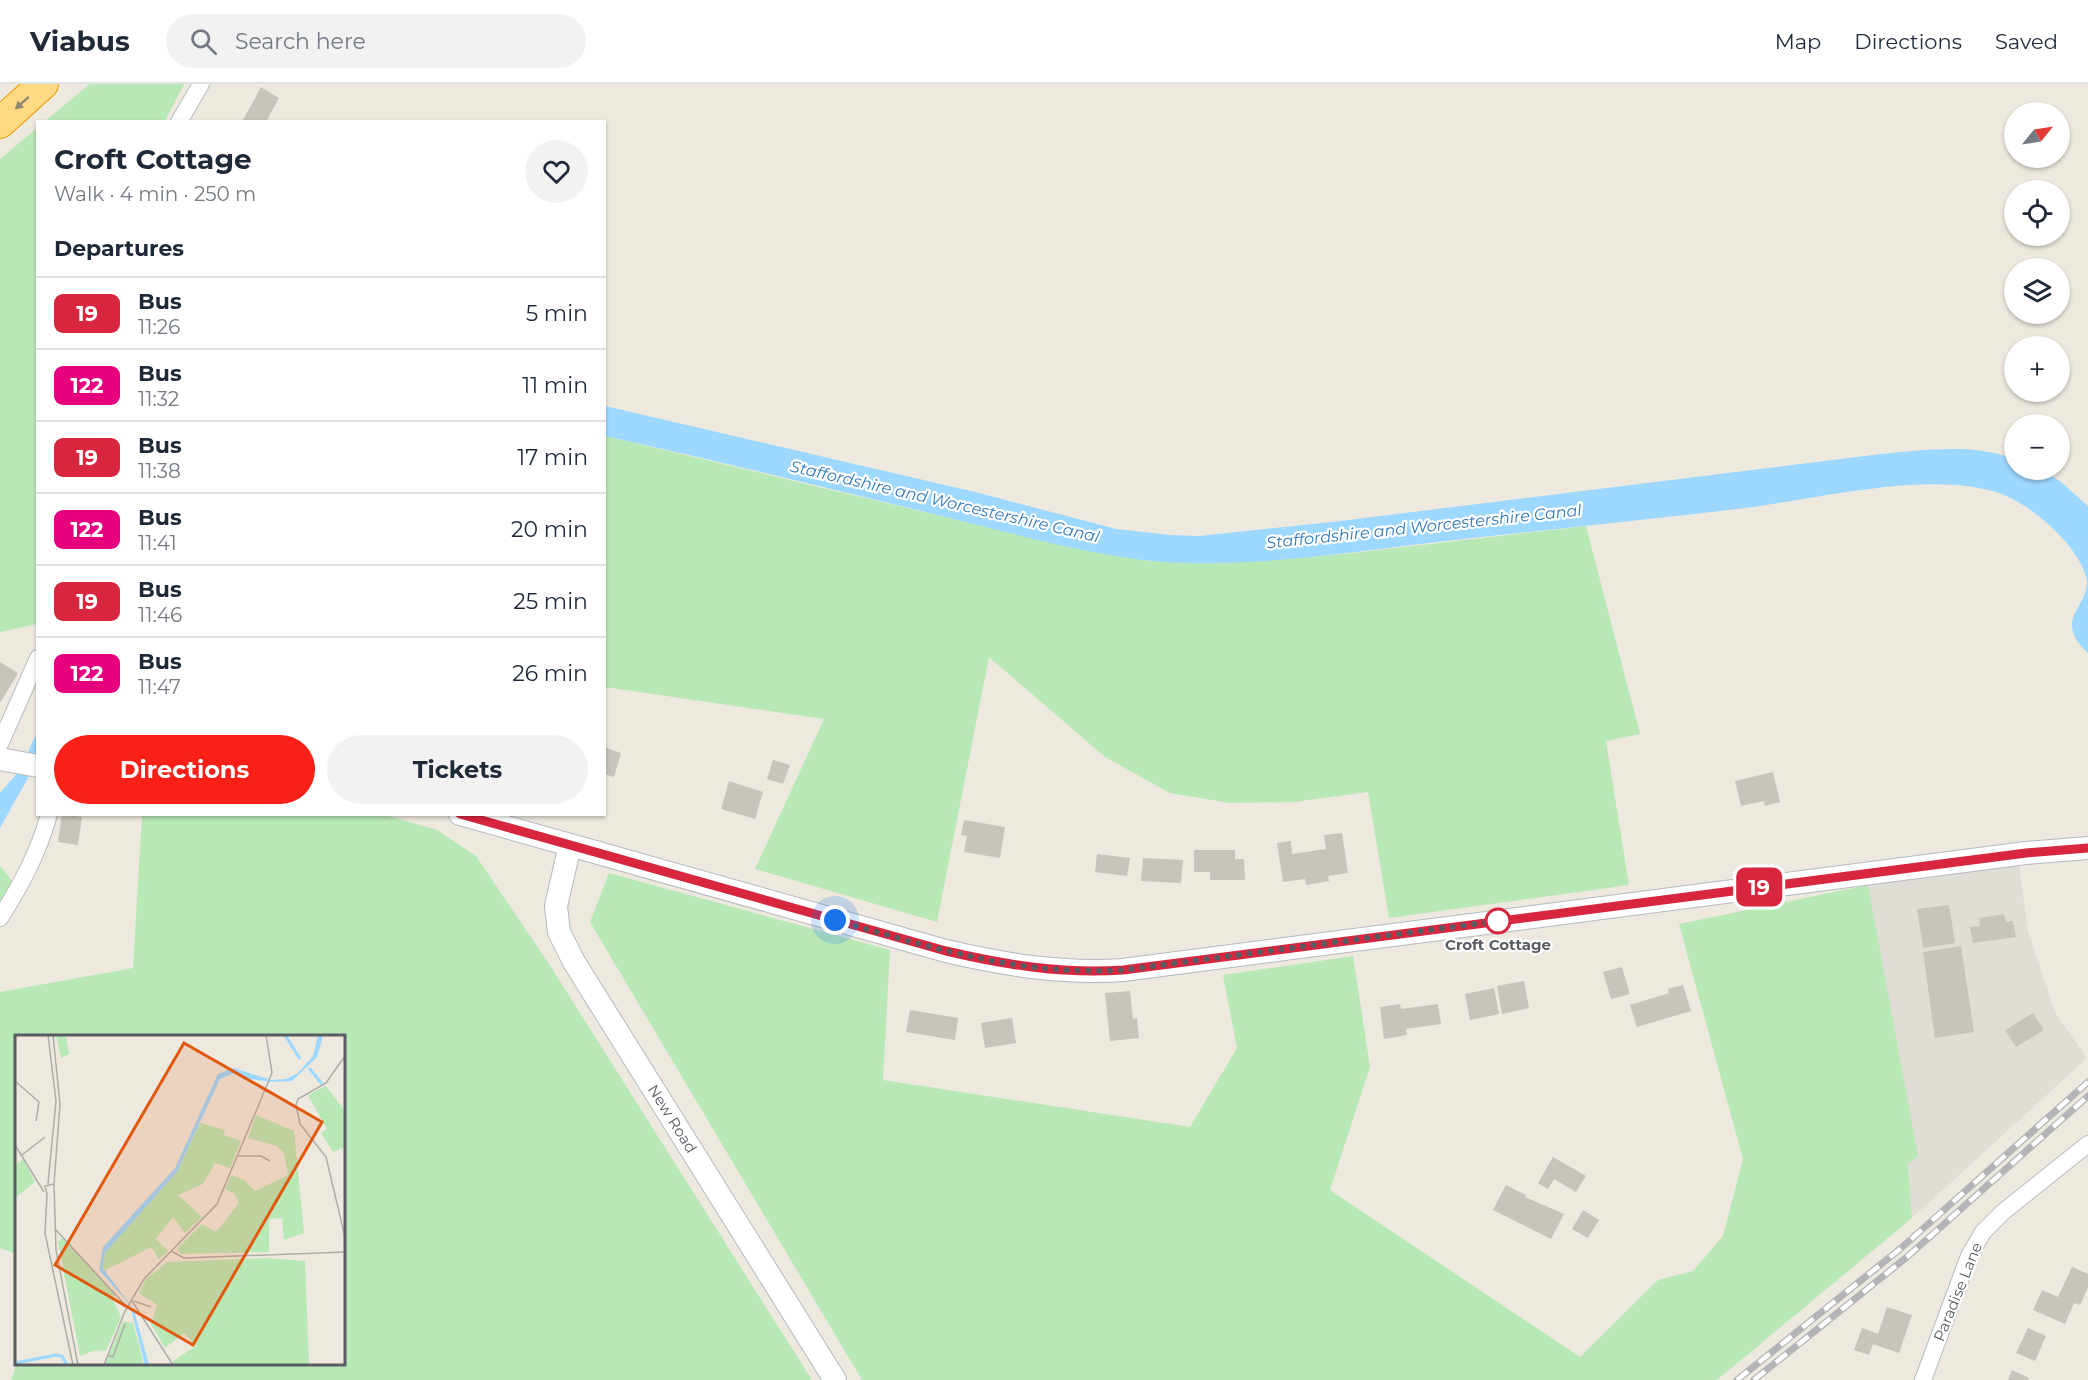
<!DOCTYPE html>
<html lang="en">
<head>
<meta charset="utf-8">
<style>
  body { margin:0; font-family:Montserrat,sans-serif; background:#f2f2f3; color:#1f2937; height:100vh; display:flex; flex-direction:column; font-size:22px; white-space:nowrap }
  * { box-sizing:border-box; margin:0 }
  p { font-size:20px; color:#747a83 }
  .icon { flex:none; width:33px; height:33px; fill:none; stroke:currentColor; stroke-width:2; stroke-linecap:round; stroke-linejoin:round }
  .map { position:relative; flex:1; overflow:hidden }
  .panel { position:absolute; left:36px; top:36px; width:570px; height:696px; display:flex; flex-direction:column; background:#fff; border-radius:0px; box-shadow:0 2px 4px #0004 }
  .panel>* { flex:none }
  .badge { padding:0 12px; border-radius:9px; font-size:21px; line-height:39px }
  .needle { width:39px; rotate:60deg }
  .tools { position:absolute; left:2004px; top:18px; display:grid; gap:12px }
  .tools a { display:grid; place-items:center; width:66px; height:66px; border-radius:50%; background:#fff; box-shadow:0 2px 4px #0004; font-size:30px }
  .you { position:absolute; width:30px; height:30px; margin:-15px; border:4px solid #fff; border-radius:50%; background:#1a73e8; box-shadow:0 0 0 9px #1a73e833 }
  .map>.badge { position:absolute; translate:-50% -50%; box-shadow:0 0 0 3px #fff }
  h2 { padding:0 18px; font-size:22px; line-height:54px }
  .round { display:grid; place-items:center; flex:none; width:63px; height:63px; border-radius:32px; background:#f2f2f3 }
  .headline { display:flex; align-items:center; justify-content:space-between; height:102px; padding:0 18px }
  h1 { font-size:28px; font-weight:700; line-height:45px }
  .cta { display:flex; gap:12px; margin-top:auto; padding:12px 18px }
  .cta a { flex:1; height:69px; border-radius:36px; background:#fa1f17; color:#fff; font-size:24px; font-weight:700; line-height:69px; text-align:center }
  .cta a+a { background:#f2f2f3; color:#1f2937 }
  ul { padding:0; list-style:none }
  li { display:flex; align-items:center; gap:18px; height:72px; padding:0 18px; border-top:2px solid #e0e1e3 }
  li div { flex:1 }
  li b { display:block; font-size:22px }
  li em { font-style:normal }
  li .badge { min-width:66px; font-weight:700; text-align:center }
  header { display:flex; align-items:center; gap:36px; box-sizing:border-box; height:84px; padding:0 30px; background:#fff; border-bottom:2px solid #e0e1e3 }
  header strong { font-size:28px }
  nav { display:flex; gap:33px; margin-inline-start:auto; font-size:21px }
  .search { width:420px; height:54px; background:#f2f2f3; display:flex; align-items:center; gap:15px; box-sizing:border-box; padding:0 21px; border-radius:33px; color:#747a83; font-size:22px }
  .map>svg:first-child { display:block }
  .industrial { fill:#e0dcd6 }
  .green { fill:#b9e8b7 }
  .water { fill:#9cd8ff }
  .building { fill:#c8c3bb }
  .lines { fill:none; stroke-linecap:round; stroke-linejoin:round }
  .street-casing { stroke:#b7bac0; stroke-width:18 }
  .secondary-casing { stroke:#b5b9c0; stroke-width:24 }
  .highway-casing { stroke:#eb9800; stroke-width:32 }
  .street { stroke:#fff; stroke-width:16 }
  .secondary { stroke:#fff; stroke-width:22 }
  .highway { stroke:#ffda83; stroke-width:30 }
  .rail-casing { stroke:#b3b4b5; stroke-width:7 }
  .rail { stroke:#fff; stroke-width:4.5; stroke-dasharray:14; stroke-linecap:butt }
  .oneway { fill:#92886e }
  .line-casing { stroke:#fff; stroke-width:14 }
  .line { stroke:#d7263d; stroke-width:9 }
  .walk { stroke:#585c62; stroke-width:6; stroke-dasharray:0 10.8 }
  .stop-dot { fill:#fff; stroke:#d7263d; stroke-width:3 }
  .labels { text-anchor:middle; stroke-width:4.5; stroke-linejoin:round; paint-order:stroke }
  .stop-label { font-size:15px; font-weight:bold; fill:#585c62; stroke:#fff }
  .street-label { font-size:15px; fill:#585c62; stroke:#fff }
  .water-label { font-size:16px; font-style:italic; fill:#3079bb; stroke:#fff }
  .inset-river { fill:none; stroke:#9cd8ff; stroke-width:3 }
  .inset-road { fill:none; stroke:#adada8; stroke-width:1.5 }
  .view { fill:#e15910; fill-opacity:0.15; stroke:#e15910; stroke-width:3 }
  .inset-edge { fill:none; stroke:#585c62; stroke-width:3 }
</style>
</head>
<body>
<header>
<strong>Viabus</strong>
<div class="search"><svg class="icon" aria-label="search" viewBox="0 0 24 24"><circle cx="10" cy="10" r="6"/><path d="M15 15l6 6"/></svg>Search here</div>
<nav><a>Map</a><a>Directions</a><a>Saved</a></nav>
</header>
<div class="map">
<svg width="2088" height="1296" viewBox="0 0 2088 1296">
  <rect width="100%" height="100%" fill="#ede9de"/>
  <!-- industrial -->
  <path class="industrial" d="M2019,780l9,67 27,81 32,46 -175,160 -4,-55 -40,-278z"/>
  <!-- green -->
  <path class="green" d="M90,0h94l-19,37h-120z
    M37,44v496l-37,8v-473z
    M605,352l462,110 82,15 74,2 112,-8 251,-29 54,208 -34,7 23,144 -240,33 -21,-126 -74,10 -64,1 -60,-10 -65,-36 -116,-100 -52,265 -182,-53 69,-150 -219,-32z
    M142,731h243l52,15 39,26 73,108 263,416h-801l6,-16h327v-328h-328v218l-16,-6v-256l133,-24z
    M0,782l14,17 -14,21z
    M609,789l281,77 -7,130 307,47 47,-79 -14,-73 130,-19 17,111 -40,123 250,167 78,-77 35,-9 30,-35 20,-77 -64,-235 189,-39 50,271 -10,8 4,54 -195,162h-855l-272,-458z"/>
  <!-- water -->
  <path class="water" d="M605,322l370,86 141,37 54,6 29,1 133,-14 549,-68c43,-4 93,-11 133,5v11h26l20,11 28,25v147c-36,-34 0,-44 -1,-73 -7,-33 -53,-73 -83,-85 -67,-27 -187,4 -259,13 -99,12 -200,22 -299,33 -86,10 -174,24 -260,22 -79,-2 -157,-26 -232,-44 -117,-29 -233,-57 -349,-83z
    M37,649v29l-37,66v-35l19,-22z"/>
  <!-- building -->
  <path class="building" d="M261,3l18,11 -13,24h-24z
    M0,578l18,11 -18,30z
    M604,663l17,6 -7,24 -10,-3z
    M773,676l17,5 -7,19 -16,-5z
    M1773,688l7,30 -15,4 -1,-5 -23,5 -6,-25z
    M729,697l34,11 -8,27 -34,-10z
    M62,730l20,3 -4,28 -20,-3z
    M964,736l41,7 -5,31 -36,-6 3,-16 -6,-1z
    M1342,749l6,40 -20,3 1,5 -23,4 -1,-6 -22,3 -6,-39 14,-2 1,13 34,-5 -2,-14z
    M1194,766h41v9h9l1,21h-35v-8h-16z
    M1097,770l33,4 -3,18 -32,-4z
    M1143,774l40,2 -2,23 -40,-2z
    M1949,821l6,38 -32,5 -6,-39z
    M2004,830l2,8 7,-1 3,16 -43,6 -3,-16 10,-1 -1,-8z
    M1961,862l13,86 -39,6 -12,-86z
    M1622,883l8,27 -19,5 -8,-27z
    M1524,897l5,27 -27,6 -5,-28z
    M1683,901l8,26 -54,16 -7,-22 39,-12 -1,-4z
    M1494,904l5,26 -29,6 -5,-26z
    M1130,907l3,28 4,-1 2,20 -29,3 -5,-48z
    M1400,920l1,5 37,-5 3,20 -35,5 1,6 -23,4 -4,-32z
    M910,926l48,8 -3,22 -49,-8z
    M2033,929l11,17 -28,17 -11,-17z
    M1012,934l4,25 -31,5 -4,-25z
    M1553,1073l33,19 -10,16 -22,-13 -6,10 -10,-6z
    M1506,1101l20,10 -1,2 39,17 -13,25 -58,-29z
    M1583,1126l16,10 -11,18 -16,-9z
    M2072,1183l16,7v13l-8,18 -6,-2 -9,21 -32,-14 9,-20 16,7z
    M1887,1223l25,8 -13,38 -26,-9 -4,11 -15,-5 8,-22 16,6z
    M2028,1244l18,8 -11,25 -19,-8z
    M2012,1286l17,8 -1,2h-20z"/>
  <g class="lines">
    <defs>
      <path id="street" d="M179,38l22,-38
        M0,660l38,-86
        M0,834c21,-33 39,-66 49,-104
        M1923,1296l46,-124 14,-24 20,-20 85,-68"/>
      <path id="secondary" d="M0,675l38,7
        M460,730l486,137c60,14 116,23 177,19l903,-117 62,-5
        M570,761l-14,61 3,26 15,30 261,418"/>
      <path id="highway" d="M0,39l43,-39"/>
    </defs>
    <!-- street casing -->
    <use href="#street" class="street-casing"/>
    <!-- secondary casing -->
    <use href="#secondary" class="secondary-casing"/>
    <!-- highway casing -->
    <use href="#highway" class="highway-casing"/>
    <!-- street -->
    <use href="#street" class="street"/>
    <!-- secondary -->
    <use href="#secondary" class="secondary"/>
    <!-- highway -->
    <use href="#highway" class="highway"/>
    <defs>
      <path id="rail" d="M1737,1296l163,-131 188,-167
        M1754,1296l153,-123 181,-161"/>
    </defs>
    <!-- rail casing -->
    <use href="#rail" class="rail-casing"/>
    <!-- rail -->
    <use href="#rail" class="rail"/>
  </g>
  <!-- one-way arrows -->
  <defs><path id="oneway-solid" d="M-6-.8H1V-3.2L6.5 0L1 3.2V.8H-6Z" transform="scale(1.5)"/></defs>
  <use class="oneway" href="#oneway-solid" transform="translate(22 19) rotate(138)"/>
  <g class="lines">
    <defs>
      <path id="line" d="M460,730l486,137c60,14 115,23 177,19l903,-117 62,-5"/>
    </defs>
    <!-- line casing -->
    <use href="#line" class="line-casing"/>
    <!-- line -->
    <use href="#line" class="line"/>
    <!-- walk -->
    <path class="walk" d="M835,836c99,28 184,56 288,50l375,-49"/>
  </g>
  <!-- markers -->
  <circle class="stop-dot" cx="1498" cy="837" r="12"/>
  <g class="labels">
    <!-- stop labels -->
    <g class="stop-label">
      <text x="1498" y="866">Croft Cottage</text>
    </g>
    <!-- street labels -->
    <g class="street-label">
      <text transform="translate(672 1035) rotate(58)" y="5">New Road</text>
      <text transform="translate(1958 1208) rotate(-68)" y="5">Paradise Lane</text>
    </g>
    <!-- water labels -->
    <g class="water-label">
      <text transform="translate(945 417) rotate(13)" y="6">Staffordshire and Worcestershire Canal</text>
      <text transform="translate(1424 442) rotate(-6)" y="6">Staffordshire and Worcestershire Canal</text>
    </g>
  </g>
  <!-- overview -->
  <g transform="translate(15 951)">
    <rect width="330" height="330" fill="#ede9de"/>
    <path d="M41,0l10,2 3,17 -8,4zM311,51l19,25v36l-12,5 -12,-19 6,-4 -19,-34zM241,80l38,16 10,102 -20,7 -2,-22 -13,1v33l-88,2 -4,-5 25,-25 14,8 23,-29 -5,-10 -9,-3 6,-15 13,5 11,11 33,-16 -4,-22 -7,-7 -29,-8zM185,88l25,7 -1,5 17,6 -11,27 -15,-5 -12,21 -25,11 24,22 -17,16 -12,-16 -17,22 12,12 -9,8 -8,-12 -47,24 -2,-11 5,-11 70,-77zM8,124l12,23 -20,16v-32zM47,203l53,56 -2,6 8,17 -15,34 -10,-1 -16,6 -22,-114zM252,223l38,3 4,104h-135l-1,-4 23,-15 -12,-13 -19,15 -14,-24 6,-19 -18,-12 7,-14 21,-17zM108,286l10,2 11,42h-39z" fill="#b9e8b7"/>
    <path d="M303,0h4v5l-5,17 -25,24 -20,1 -30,-4 -8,-5 -14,6 -43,93 -72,81 -2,15 31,42 15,55h-4l-15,-60 -31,-35 4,-23 72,-79 43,-94 16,-6 37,12 15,-1 12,-6 15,-17z" fill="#9cd8ff"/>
    <path class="inset-river" d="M270,0l15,24M294,33l13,16M0,328l41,-8 6,1 5,9"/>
    <path class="inset-road" d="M38,0l7,69 -6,80M330,21l-19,27 -28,16 -2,6 4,19 26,33 19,80M0,46l24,21 -3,19M0,110l29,47M7,120l23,-18M222,121h24l9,5M33,149l8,-83 -8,-66M32,159l-2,-8 9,-2 2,66 22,115M32,159l-2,39 28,132M41,195l71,77M156,216l13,7 161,-6M117,266l41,64M119,266l17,6M92,320l6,2 12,-33M89,330l21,-54 19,-32 73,-75 55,-131 -6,-38"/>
    <path class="view" d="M169,8l138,79 -129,223 -138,-80z"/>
    <rect width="330" height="330" class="inset-edge"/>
  </g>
</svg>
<div class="tools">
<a><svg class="needle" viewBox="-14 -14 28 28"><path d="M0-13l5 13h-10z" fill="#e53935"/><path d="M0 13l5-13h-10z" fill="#747a83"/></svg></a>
<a><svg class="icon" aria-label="locate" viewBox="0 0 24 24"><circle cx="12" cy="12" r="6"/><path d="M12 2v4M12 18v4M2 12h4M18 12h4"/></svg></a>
<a><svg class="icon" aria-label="layers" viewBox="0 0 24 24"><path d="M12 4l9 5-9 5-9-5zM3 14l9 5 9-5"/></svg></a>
<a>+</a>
<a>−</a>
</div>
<div class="you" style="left:835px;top:836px"></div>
<b class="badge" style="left:1759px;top:803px;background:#d7263d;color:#fff">19</b>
<section class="panel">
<div class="headline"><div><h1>Croft Cottage</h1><p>Walk · 4 min · 250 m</p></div><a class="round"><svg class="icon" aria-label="heart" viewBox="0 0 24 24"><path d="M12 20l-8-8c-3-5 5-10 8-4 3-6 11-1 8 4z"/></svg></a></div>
<h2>Departures</h2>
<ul>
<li><span class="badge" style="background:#d7263d;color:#fff">19</span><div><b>Bus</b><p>11:26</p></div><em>5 min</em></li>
<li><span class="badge" style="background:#e6007e;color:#fff">122</span><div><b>Bus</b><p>11:32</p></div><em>11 min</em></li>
<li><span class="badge" style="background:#d7263d;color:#fff">19</span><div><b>Bus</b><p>11:38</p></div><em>17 min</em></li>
<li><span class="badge" style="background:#e6007e;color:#fff">122</span><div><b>Bus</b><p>11:41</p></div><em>20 min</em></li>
<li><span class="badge" style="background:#d7263d;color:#fff">19</span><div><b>Bus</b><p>11:46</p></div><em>25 min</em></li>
<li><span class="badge" style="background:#e6007e;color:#fff">122</span><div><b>Bus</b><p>11:47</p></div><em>26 min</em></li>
</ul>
<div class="cta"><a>Directions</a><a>Tickets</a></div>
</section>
</div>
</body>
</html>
